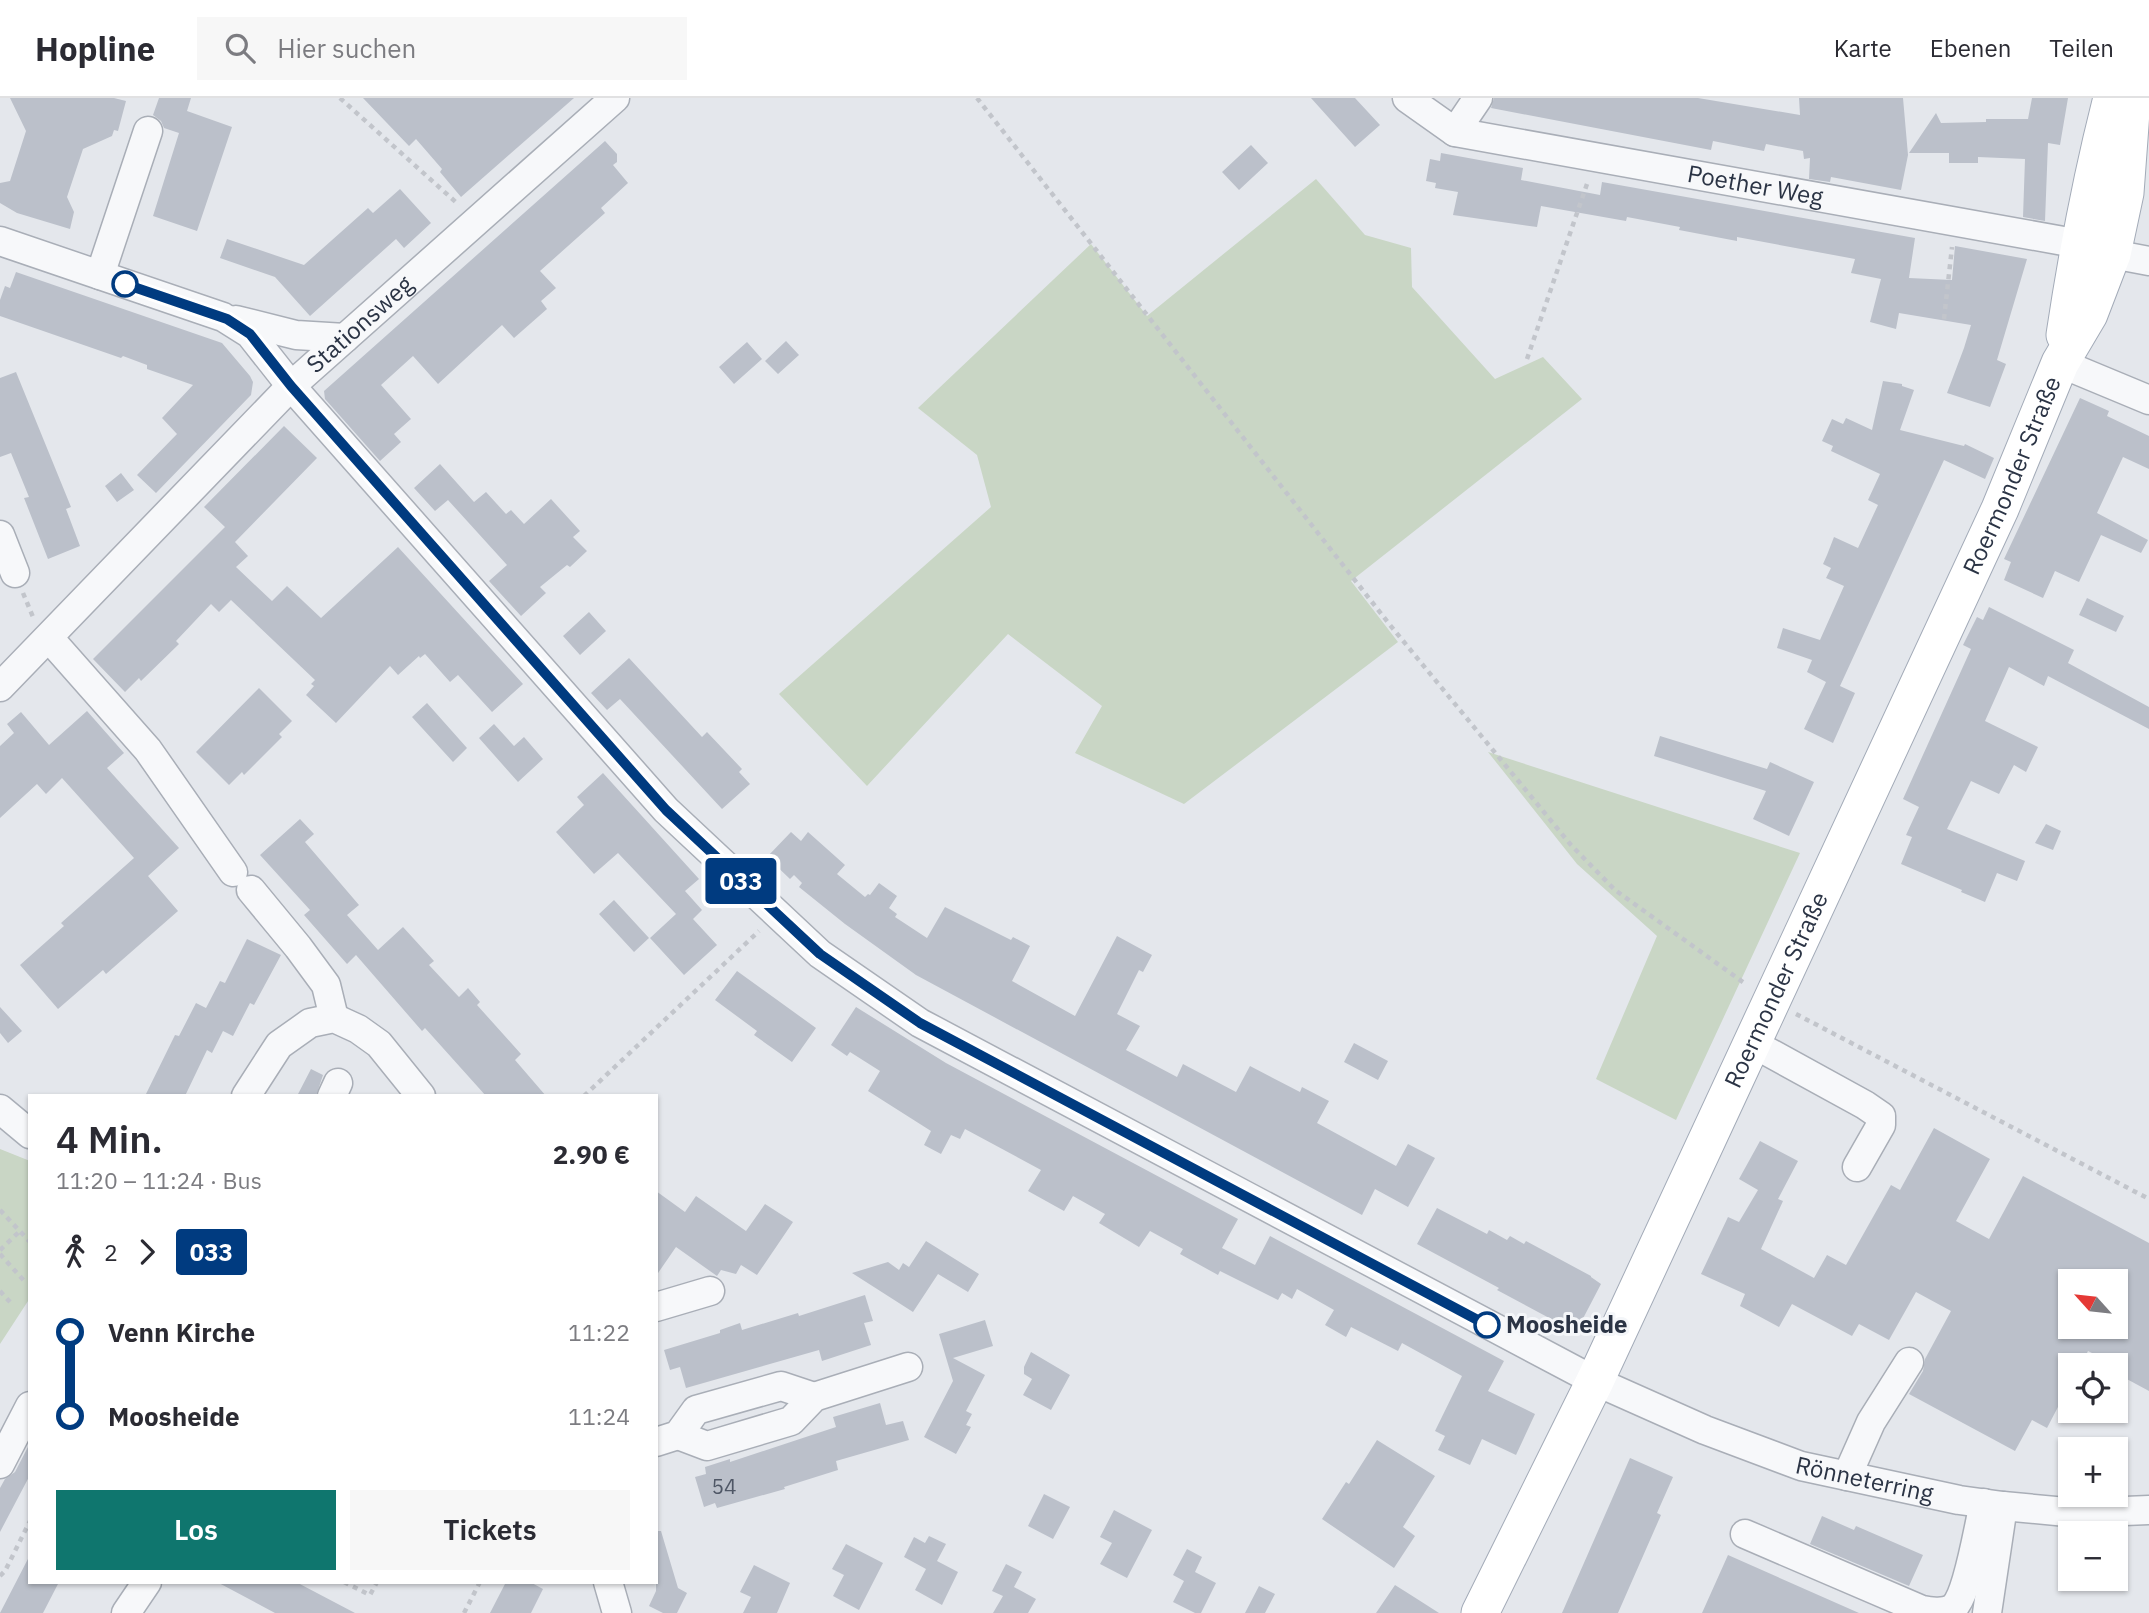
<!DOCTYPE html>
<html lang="de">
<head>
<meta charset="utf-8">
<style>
  body { margin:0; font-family:"IBM Plex Sans",sans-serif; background:#f7f7f7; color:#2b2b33; height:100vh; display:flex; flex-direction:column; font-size:26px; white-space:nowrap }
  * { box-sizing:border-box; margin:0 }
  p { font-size:23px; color:#7c7c81 }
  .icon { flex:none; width:38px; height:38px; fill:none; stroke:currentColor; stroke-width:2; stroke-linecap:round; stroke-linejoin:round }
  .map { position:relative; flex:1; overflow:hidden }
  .panel { position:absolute; left:28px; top:996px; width:630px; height:490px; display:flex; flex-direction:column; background:#fff; border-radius:0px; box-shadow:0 2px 5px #0004 }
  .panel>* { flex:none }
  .badge { padding:0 14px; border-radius:5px; font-size:24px; line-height:46px }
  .needle { width:46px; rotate:297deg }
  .fabs { position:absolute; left:2058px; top:1171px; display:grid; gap:14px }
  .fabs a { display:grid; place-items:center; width:70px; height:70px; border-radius:0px; background:#fff; box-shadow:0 2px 5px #0004; font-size:35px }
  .map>.badge { position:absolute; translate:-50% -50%; box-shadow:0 0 0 4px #fff }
  .legs { display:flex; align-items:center; gap:10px; height:77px; padding:0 28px; font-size:23px }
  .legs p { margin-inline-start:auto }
  .overview { display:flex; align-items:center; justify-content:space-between; height:119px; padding:0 28px }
  h1 { font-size:38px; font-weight:600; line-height:52px }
  .cta { display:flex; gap:14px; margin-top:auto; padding:14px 28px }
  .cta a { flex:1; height:80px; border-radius:0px; background:#0f766e; color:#fff; font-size:28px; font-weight:600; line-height:80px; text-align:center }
  .cta a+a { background:#f7f7f7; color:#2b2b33 }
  ul { padding:0 28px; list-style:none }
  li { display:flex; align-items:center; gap:24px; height:84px; font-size:26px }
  li i { display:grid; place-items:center; width:10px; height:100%; margin:0 9px; background:currentColor }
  li i::after { content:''; width:18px; height:18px; margin:-9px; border:5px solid; border-radius:50%; background:#fff }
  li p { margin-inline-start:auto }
  li:first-child i { background:linear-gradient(#0000 50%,currentColor 0) }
  li:last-child i { background:linear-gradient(currentColor 50%,#0000 0) }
  header { display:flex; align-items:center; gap:42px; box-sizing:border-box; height:98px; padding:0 35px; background:#fff; border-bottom:2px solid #e1e1e2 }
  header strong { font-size:33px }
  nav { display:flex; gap:38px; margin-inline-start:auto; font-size:24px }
  .search { width:490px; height:63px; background:#f7f7f7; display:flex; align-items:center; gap:18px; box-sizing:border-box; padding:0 24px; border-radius:0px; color:#7c7c81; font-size:26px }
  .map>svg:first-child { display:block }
  .green { fill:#c9d6c5 }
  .building { fill:#bbc0ca; fill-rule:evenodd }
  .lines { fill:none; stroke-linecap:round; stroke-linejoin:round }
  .minor-casing { stroke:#a9aeb7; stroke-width:31 }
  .major-casing { stroke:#a3abb8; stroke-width:39 }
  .path { stroke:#c2c5cb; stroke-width:4.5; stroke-dasharray:5 5; stroke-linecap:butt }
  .minor { stroke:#f7f8fa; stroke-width:28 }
  .major { stroke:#fff; stroke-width:37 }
  .line-1-casing { stroke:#fff; stroke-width:16 }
  .line-1 { stroke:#003b80; stroke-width:10 }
  .stop-1-dot { fill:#fff; stroke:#003b80; stroke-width:3.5 }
  .labels { text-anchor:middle; stroke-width:6; stroke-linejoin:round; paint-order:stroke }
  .number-label { font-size:21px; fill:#4f5766 }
  .street-label { font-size:24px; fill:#2b3445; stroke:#f4f6f9 }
  .stop-label { font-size:24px; font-weight:bold; fill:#2b3445; stroke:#f4f6f9; text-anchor:start }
</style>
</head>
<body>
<header>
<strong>Hopline</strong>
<div class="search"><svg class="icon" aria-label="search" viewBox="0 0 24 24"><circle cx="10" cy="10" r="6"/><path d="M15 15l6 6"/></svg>Hier suchen</div>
<nav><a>Karte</a><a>Ebenen</a><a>Teilen</a></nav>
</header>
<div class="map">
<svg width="2149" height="1515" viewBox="0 0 2149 1515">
  <rect width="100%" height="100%" fill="#e4e7ec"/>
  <!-- green -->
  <path class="green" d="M1316,81l49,56 46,13 1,39 83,92 48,-22 39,42 -231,182 47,61 -214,162 -109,-51 27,-47 -94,-72 -141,152 -88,-92 212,-187 -14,-52 -59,-47 173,-164 56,72z
    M1488,654l312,101 -124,267 -80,-41 61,-143 -80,-72z
    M0,1051l30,12v137l-30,46z"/>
  <!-- building -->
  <path class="building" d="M10,0h104l12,3 -8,30 -4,-1 -2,6 -29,13 -16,48 7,15 -4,17 -53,-16 -17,-10v-20l10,-2 16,-50z
    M159,0h32l-4,13 45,16 -35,104 -44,-15 26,-83 -15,-5 -3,-7 -8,-6z
    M363,0h211l-113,99 -21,-25 2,-3 -26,-30 -7,7z
    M1311,0h44l25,27 -25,22z
    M1494,0h204l102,17 -1,-17h104l5,57 -7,35 -70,-13 -1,5 -21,-3 1,-21 -6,1 -1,-8 -37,-7 -2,7 -51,-10 -2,9 -220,-42z
    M2032,0h36l-8,47 -12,-2 -3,78 -22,-4 2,-58 -47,-2v6h-29v-10h-40l27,-40 5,10 45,-1v-3h42z
    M605,43l12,13v8l-4,3 15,18 -27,25 4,5 -65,58 16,17 -15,13 6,8 -33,29 -12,-13 -64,59 -25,-28 -32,29 30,34 -17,15 7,8 -21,19 -55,-62 -1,-8z
    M1251,47l17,18 -29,27 -17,-18z
    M1441,55l82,15 -2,12 79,15 2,-13 313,56 -6,40 43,2 3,-34 72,13 -30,101 9,4 -16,43 -43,-14 17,-45 7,-23 -72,-12 -3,16 -26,-7 11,-43 -30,-6 4,-14 -118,-22v4l-58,-11 1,-3 -53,-10 -1,4 -85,-15 -4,21 -84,-12 5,-23 -23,-4 1,-5 -10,-2 4,-22 10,2z
    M400,91l31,34 -27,25 -8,-9 -86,77 -35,-39 -55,-19 7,-19 77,26 64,-57 5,5z
    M16,174l206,71 28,33 3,6 -2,13 -95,98 -19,-18 40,-41 -15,-16 31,-33 -46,-16v-4l-24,-9 -2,2 -121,-42v-16l5,-14 5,2z
    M786,243l13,14 -21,19 -13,-13z
    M747,244l15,17 -28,25 -15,-17z
    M16,274l55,135 -5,2 14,37 -32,13 -24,-61 5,-1 -18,-44 -11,4v-79z
    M1883,283l19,3v2l12,4 -14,40 64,16 1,-2 29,14 -9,21 -41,-19 -104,226 15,7 -22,50 -29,-14 22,-47 -19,-10 5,-12 -35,-12 6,-20 37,12 24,-54 -18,-8 5,-10 -8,-4 4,-9 7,-18 24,11 20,-43 -10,-5 12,-26 -49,-23 2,-5 -11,-5 10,-22 11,5 3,-6 26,12z
    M2080,300l29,13 -2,5 42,20v33l-26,-12 -26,56 51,27 -7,13 -40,-18 -22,47 -24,-11 -12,27 -39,-18 7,-18 -7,-3z
    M284,328l33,32 -82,84 13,14 -12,11 36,34 15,-15 34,32 77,-71 125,137 -31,28 -34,-37 -8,7 -25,-28 -5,4 -1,-2 -21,19 -8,-9 -54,57 -30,-28 8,-9 -3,-2 4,-4 -84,-80 -12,12 -8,-8 -35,37 3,3 -38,37 -2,-3 -14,14 -32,-33 132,-132 -21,-20z
    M440,366l34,38 12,-10 20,22 5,-4 13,14 27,-25 29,32 -7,6 14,14 -17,16 -3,-2 -27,22 6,6 -25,23 -32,-35 18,-16 -59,-65 -13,11 -21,-23z
    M121,375l13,17 -17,12 -12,-16z
    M2087,500l37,18 -8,16 -37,-17z
    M1989,509l85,43 -6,13 81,44v22l-101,-53 -4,10 -35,-19 -24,54 53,26 -12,25 -12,-7 -15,29 -28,-13 -24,48 78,32 -8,20 -20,-8 -12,29 -24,-10 1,-2 -61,-26 11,-27 -6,-2 13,-28 -16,-8 68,-150 -8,-4 14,-28 6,3z
    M589,514l17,19 -26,24 -17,-19z
    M629,560l73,79 5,-5 35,37 -3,3 11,12 -28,25 -102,-110 -13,11 -16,-17z
    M259,590l33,33 -13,13 3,3 -38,38 -2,-3 -13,13 -33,-33z
    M427,605l40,45 -14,14 -41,-45z
    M87,613l37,42 -17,15 72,80 -31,28 30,35 -72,63 -3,-4 -45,39 -38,-44 44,-39 -3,-3 73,-65 -72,-80 -16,16 -9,-10 -37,34v-72l14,-13 -7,-9 14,-12 28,33z
    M494,626l20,22 10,-9 19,22 -25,23 -39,-44z
    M1660,638l107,33 3,-7 44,20 -25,54 -36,-17 13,-28 -112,-35z
    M603,675l96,106 -14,12 17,19 -9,9 24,26 -33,30 -34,-37 26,-24 -58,-61 -24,21 -38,-42 28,-27 -7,-8z
    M300,721l14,15 -9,8 54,63 -12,10 31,35 25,-23 31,34 -5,4 30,32 9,-9 12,14 -3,3 44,49 -6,6 31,36h-60l-61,-68 -3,3 -66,-76 -9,9 -43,-49 6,-5 -50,-55z
    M2046,726l15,7 -8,19 -18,-7z
    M791,734l10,9 7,-9 37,33 -8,9 28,23 3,-3 2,1 9,-12 18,13 -8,12 8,6 -2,3 32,21 18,-31 66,33 2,-3 17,9 -18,35 63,35 42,-80 35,19 -9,17 -4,-2 -22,44 23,12 -14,24 51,27 6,-13 53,28 14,-26 50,26 2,-5 27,14 -12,22 79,43 12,-22 27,14 -27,49 -33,-18 -13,26 -446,-240 -71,-51 -46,-37 3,-4 -8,-8 -4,4 -23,-22z
    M614,802l35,38 -15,14 -35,-38z
    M247,841l34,16 -27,50 -4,-2 -17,33 -10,-5 -11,22 -5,-3 -22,46h-40l30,-61 4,1 17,-33 10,5 14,-27 5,2z
    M737,873l79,57 -24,34 -38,-27 3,-4 -42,-31z
    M0,909l22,24 -14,12 -8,-10z
    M856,909l90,56 292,156 -16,29 33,17 15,-29 234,125 -16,30 47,23 -19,41 -34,-16 -12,26 -32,-15 7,-14 -10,-5 27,-55 -60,-33 -4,8 -47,-24 -5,10 -21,-12 9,-15 -37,-21 -5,10 -10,-6 -4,7 -58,-29 -2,4 -38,-21 3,-5 -33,-18 -11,16 -40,-24 6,-9 -32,-18 -9,15 -36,-20 13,-21 -76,-41 -5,10 -9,-4 -10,19 -17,-9 7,-14 -63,-40 12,-20 -30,-19 -3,4 -16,-11z
    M1354,945l34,18 -10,19 -34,-18z
    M311,971l12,6 -7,21h-19z
    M1934,1030l56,31 -34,62 33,18 34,-63 126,67v148l-26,-14 3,-5 -10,-7 -28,-14 -7,14h-11v19l-23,44 -15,-8 -17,31 -106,-57 14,-23 2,-12 26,-48 -35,-19 -27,48 -30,-16 -7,12 -60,-32 -13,23 -39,-21 5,-12 -44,-20 27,-57 11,5 19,-32 -19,-11 21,-38 38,20 -20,38 5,2 -22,48 53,29 13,-23 19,10 45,-80 9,5zM2070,1183h46v45h-46z
    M656,1093l29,21 11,-16 50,35 19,-27 28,18 -36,53 -16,-10 -5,9 -15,-4 -4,6 -41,-29 -20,29z
    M1437,1110l50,26 2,-4 18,10 3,-4 14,8 2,-3 65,35v1l10,7 -24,46 -10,-5 -1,2 -69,-37 2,-2 -82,-44z
    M926,1143l53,33 -11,18 -30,-18 -25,38 -61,-39 36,-11 11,8 4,-7 6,4z
    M865,1197l8,26 -9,2 7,22 -49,16 -3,-11 -133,38 -6,-21 -10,3 -6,-20 56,-17v-3l20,-7 2,7 56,-17 1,3z
    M985,1222l8,26 -40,12 32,17 -19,36 6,3 -6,11 5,2 -15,27 -32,-17 29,-56 -14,-47z
    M1031,1254l39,23 -19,35 -28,-15 9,-16 -8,-5v-7z
    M880,1305l6,22 17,-4 6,19 -73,21 2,9 -54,17 1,2 -68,19 -2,-5 -11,4 -9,-30 11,-3 -1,-7 25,-8v3l106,-35 -3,-10z
    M1377,1342l58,36 -32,51 12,9 -21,32 -72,-49 24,-37 3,2z
    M30,1345v32l-30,57v-44l5,-9 10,-7z
    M1630,1360l43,19 -16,36 4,2 -43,98h-56z
    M1044,1396l26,13 -17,32 -25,-13z
    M1114,1412l38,20 -25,48 -27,-14 12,-21 -12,-6z
    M1822,1418l32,14 2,-4 67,29 -14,31 -99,-42z
    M656,1433h5l17,57 9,5 -10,20h-14l-14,-7 7,-15z
    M929,1438l17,8 -9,17 21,11 -16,33 -27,-15 11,-21 -22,-12 10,-20 11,6z
    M846,1446l37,19 -24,47 -26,-14 11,-21 -12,-6z
    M1187,1451l15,8 -7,15 21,11 -15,30h-6l-22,-11 11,-21 -11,-6z
    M30,1457v27h29l-16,31h-43z
    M1728,1457l131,58h-157z
    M1006,1466l16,8 -8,15 22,12 -8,14h-35l10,-17 -11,-5z
    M754,1467l36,18 -13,30h-34l8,-16 -11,-5z
    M217,1484h79l59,31h-80z
    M506,1484h24l13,7 -12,24h-41z
    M1395,1487l19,12 25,16h-63z
    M1259,1488l16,8 -10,19h-20z"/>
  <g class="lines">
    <defs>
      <g id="minor">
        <path id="s1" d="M1407,0l48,34 614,110 43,12 37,7"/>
        <path d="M1455,34l23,-34"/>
        <path id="s2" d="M0,143l223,76 27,17 41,52 375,424 154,144 100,69 675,358 110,49 96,36 158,34 44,6 74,7 72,-3"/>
        <path d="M100,177l48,-144"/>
        <path d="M236,222l60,15 49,3"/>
        <path d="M2060,265l89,37"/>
        <path d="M0,437l15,38"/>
        <path d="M49,540l99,112 85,122"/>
        <path id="s3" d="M0,589l291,-301 324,-288"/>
        <path d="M251,792l47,57 28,38 8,33"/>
        <path d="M1752,945l113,62 16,11v9l-24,42"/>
        <path d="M246,998l33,-51 31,-22 24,-5 24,11 21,15 42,52"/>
        <path d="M332,998l6,-13"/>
        <path d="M0,1011l30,25"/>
        <path d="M656,1209l54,-16"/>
        <path d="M678,1337l29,11 84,-25 23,-24 94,-30"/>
        <path d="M656,1344l22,-7 18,-25 85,-24 33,11"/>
        <path d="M0,1366l30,-58"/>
        <path d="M1847,1378l24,-54 38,-60"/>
        <path d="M1745,1436l177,76c9,2 23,3 31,-2 15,-13 26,-84 31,-105"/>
        <path d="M608,1484l9,31"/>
        <path d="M126,1515l21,-31"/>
        <path d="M1987,1515l16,-107"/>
      </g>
      <g id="major">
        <path d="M2065,237c12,-80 27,-159 47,-237"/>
        <path id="s4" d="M1480,1515l115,-232 405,-872 60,-146 29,-49 23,-60 13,-61 7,-95"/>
      </g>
    </defs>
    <!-- minor casing -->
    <use href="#minor" class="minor-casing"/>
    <!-- major casing -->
    <use href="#major" class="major-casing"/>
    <!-- path -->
    <path class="path" d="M340,0l119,107
      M977,0l413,527 181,220 44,45 132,95
      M1944,221l8,-72
      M1527,261l61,-178
      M23,495l10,24
      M1796,916l353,185
      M584,998l175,-165
      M0,1112l30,32
      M0,1152l20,-19
      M0,1156l26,29
      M0,1193l10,11
      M0,1478l5,-5 25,-50
      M344,1484l26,13 7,-13
      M464,1515l16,-31"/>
    <!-- minor -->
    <use href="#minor" class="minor"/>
    <!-- major -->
    <use href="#major" class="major"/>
  </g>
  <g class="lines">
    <defs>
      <path id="line-1" d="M125,186l102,35 23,15 41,52 375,424 154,144 100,69 567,302"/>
    </defs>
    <!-- line-1 casing -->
    <use href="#line-1" class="line-1-casing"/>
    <!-- line-1 -->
    <use href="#line-1" class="line-1"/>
  </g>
  <!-- markers -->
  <g class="stop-1-dot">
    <circle cx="125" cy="186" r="12"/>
    <circle cx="1487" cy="1227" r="12"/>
  </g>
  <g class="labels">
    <!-- number labels -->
    <g class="number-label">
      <text x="724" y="1396">54</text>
    </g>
    <!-- street labels -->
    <g class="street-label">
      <text dy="8" stroke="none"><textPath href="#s1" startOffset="364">Poether Weg</textPath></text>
      <text dy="8" stroke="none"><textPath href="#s3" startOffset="511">Stationsweg</textPath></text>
      <text dy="8" stroke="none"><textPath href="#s4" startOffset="1256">Roermonder Straße</textPath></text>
      <text dy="8" stroke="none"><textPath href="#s4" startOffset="690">Roermonder Straße</textPath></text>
      <text dy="8" stroke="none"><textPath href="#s2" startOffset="2284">Rönneterring</textPath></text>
    </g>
    <!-- stop labels -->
    <g class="stop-label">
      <text x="1506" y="1235">Moosheide</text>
    </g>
  </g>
</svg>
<div class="fabs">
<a><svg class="needle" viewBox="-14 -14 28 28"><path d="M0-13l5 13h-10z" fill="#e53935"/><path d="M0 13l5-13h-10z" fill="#7c7c81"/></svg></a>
<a><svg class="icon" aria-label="locate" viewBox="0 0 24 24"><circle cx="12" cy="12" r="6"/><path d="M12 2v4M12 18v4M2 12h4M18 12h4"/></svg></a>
<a>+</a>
<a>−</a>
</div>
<b class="badge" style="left:741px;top:783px;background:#003b80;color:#fff">033</b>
<section class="panel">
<div class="overview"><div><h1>4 Min.</h1><p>11:20 – 11:24 · Bus</p></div><b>2.90 €</b></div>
<div class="legs"><svg class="icon" aria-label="walk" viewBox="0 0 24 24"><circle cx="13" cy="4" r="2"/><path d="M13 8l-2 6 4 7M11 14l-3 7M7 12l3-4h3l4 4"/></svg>2<svg class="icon" aria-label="forward" viewBox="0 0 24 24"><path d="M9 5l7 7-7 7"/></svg><b class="badge" style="background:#003b80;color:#fff">033</b></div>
<ul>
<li><i style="color:#003b80"></i><b>Venn Kirche</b><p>11:22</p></li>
<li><i style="color:#003b80"></i><b>Moosheide</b><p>11:24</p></li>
</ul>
<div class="cta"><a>Los</a><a>Tickets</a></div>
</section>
</div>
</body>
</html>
